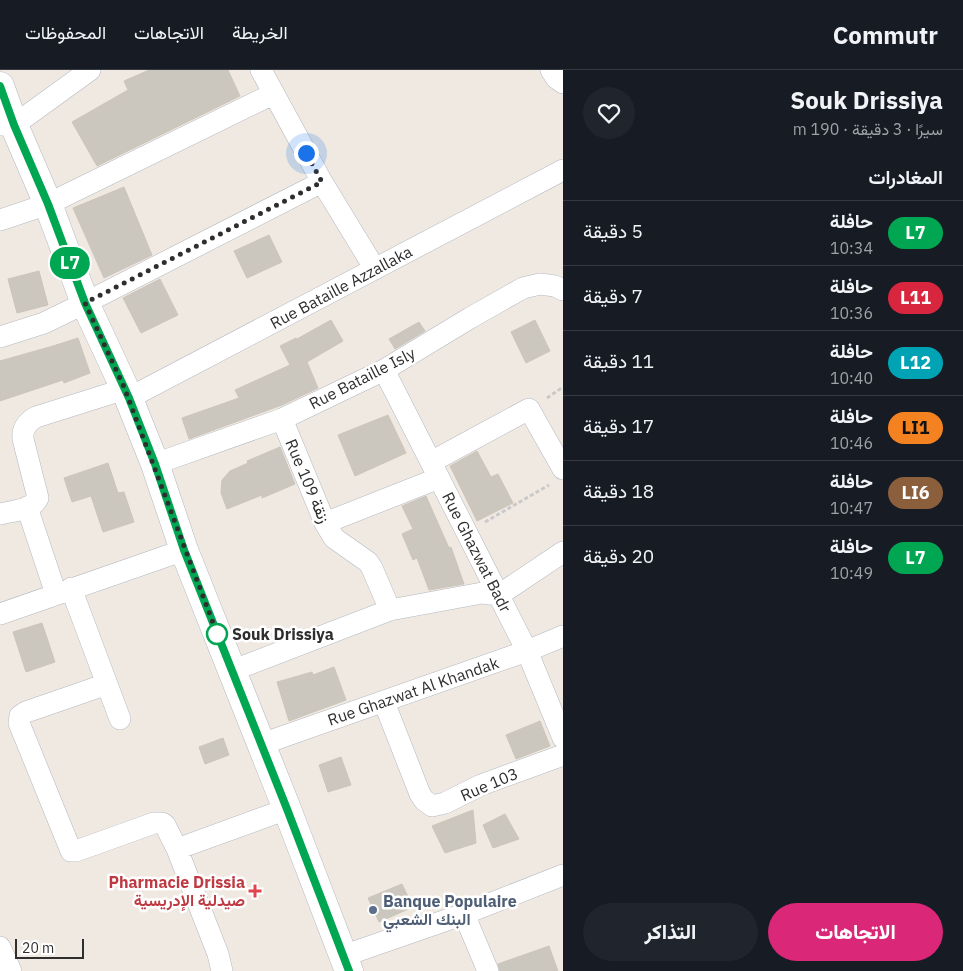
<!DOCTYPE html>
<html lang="ar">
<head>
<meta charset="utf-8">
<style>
  body { margin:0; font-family:"IBM Plex Sans",Vazirmatn,sans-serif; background:#20242c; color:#f1f3f6; direction:rtl; height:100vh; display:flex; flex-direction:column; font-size:19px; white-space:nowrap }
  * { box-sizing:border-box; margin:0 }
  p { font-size:16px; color:#9ea1a6 }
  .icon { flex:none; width:28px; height:28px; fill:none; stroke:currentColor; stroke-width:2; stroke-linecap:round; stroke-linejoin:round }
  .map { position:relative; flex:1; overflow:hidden; direction:ltr }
  .side { display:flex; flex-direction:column; background:#171b24; width:400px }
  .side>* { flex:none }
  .badge { padding:0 10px; border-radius:16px; font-size:18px; line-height:32px }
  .scale { position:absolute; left:15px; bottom:12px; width:69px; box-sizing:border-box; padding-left:5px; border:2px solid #2e2e2e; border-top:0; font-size:14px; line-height:18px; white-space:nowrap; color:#2e2e2e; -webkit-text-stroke:4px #fff; paint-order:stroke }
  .you { position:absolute; width:25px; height:25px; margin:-12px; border:4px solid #fff; border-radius:50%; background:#1a73e8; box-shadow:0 0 0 8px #1a73e833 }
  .map>.badge { position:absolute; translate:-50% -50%; box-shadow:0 0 0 2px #fff }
  h2 { padding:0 20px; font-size:19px; line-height:45px }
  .round { display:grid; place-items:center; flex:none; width:52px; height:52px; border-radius:26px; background:#20242c }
  .summary { display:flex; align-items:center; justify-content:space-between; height:85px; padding:0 20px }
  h1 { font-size:24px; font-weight:800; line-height:38px }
  .cta { display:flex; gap:10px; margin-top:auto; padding:10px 20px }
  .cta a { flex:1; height:58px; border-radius:30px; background:#db2777; color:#fff; font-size:20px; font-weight:800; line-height:58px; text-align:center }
  .cta a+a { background:#20242c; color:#f1f3f6 }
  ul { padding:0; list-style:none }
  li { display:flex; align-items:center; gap:15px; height:65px; padding:0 20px; border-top:1px solid #363941 }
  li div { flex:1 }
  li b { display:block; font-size:19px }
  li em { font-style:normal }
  li .badge { min-width:55px; font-weight:700; text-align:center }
  header { display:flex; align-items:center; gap:30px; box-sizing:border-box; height:70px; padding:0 25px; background:#171b24; border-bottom:1px solid #363941 }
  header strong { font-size:24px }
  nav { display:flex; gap:28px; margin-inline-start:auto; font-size:18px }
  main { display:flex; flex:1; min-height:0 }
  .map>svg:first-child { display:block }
  .building { fill:#cbc7bf; stroke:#cbc5ba }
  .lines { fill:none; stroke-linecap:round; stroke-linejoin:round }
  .street-casing { stroke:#b4b7c1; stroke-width:22 }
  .secondary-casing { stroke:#b4b7c1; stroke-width:29 }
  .path { stroke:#c9c9c9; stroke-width:3; stroke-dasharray:4 2.5; stroke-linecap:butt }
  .street { stroke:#fff; stroke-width:21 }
  .secondary { stroke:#fff; stroke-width:28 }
  .line-casing { stroke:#fff; stroke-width:11 }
  .line { stroke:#00a651; stroke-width:8 }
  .walk { stroke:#2e2e2e; stroke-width:5; stroke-dasharray:0 9 }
  .stop-dot { fill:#fff; stroke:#00a651; stroke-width:2.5 }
  .health-dot { fill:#e0444e; stroke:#fff; stroke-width:2 }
  .service-dot { fill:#5c6f8a; stroke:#fff; stroke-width:2 }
  .labels { text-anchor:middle; stroke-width:5; stroke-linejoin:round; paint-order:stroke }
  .street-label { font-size:16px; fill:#2e2e2e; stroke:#fff }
  .stop-label { font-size:16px; font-weight:bold; fill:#2e2e2e; stroke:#fff; text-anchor:start }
  .health-label { font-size:16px; font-weight:bold; fill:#be3a42; stroke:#fff; text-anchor:end }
  .service-label { font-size:16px; font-weight:bold; fill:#4e5e75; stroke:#fff; text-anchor:start }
</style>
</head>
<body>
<header>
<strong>Commutr</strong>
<nav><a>الخريطة</a><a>الاتجاهات</a><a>المحفوظات</a></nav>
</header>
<main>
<section class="side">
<div class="summary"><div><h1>Souk Drissiya</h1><p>سيرًا · 3 دقيقة · 190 m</p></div><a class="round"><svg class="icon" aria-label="heart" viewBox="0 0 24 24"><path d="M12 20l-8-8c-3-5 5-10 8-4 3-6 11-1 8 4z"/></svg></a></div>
<h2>المغادرات</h2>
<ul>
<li><span class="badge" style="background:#00a651;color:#fff">L7</span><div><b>حافلة</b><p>10:34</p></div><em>5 دقيقة</em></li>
<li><span class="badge" style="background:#d7263d;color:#fff">L11</span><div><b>حافلة</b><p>10:36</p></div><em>7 دقيقة</em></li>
<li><span class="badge" style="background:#00a3b4;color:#fff">L12</span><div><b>حافلة</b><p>10:40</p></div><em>11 دقيقة</em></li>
<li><span class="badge" style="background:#f58220;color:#111">LI1</span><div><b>حافلة</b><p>10:46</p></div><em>17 دقيقة</em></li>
<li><span class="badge" style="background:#8b5e3c;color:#fff">LI6</span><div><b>حافلة</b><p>10:47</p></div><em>18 دقيقة</em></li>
<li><span class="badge" style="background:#00a651;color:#fff">L7</span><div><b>حافلة</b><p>10:49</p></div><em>20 دقيقة</em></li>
</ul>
<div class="cta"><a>الاتجاهات</a><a>التذاكر</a></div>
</section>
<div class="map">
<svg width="563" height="901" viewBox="0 0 563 901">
  <rect width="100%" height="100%" fill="#efe9e1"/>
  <!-- building -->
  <path class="building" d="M149,0h79l12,26 -143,70 -25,-44 56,-32 -4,-9z
    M124,117l28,68 -48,23 -31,-70z
    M269,165l13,27 -35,16 -13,-27z
    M39,201l9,34 -31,8 -9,-34z
    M160,209l18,36 -37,18 -18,-35z
    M331,250l12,21 -36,21 11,26 -36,17 -93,34 -7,-21 57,-20 -4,-8 55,-25 -10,-19 16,-8 1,1z
    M535,250l15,31 -24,12 -15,-31z
    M419,252l6,9 -30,18 -6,-10z
    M78,268l12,35 -26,10 -1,-3 -63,21v-40l53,-15z
    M388,345l18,38 -51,23 -17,-41z
    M280,377l15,37 -33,14v-3l-35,14 -6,-16 1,-13 8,-9 18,-8 -1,-2z
    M477,381l14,26 7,-3 15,29 -36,18 -27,-55z
    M108,393l10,30 6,-1 10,30 -31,10 -12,-36 -19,6 -8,-24z
    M426,426l23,52 2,-1 13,37 -35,6 -12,-32 -4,2 -11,-26 11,-5 -11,-23z
    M42,553l13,39 -29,10 -13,-40z
    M334,597l12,33 -57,21 -12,-39 35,-10 1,3z
    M540,651l10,25 -34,13 -10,-24z
    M223,668l6,17 -24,9 -6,-17z
    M341,687l10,28 -23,7 -9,-27z
    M473,740l3,33 -31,10 -13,-27z
    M505,744l14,25 -26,9 -10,-23z
    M402,814l11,23 -34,15 -11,-24z
    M549,876l9,25h-58l-2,-7z"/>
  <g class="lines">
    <defs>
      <path id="street" d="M261,0l61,112 53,87
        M551,0l5,8 7,5
        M0,55h14l76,-55
        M0,150l48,-16 225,-110
        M0,267l44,-14 41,-20 237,-121
        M384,300l143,281 36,87
        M129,328l434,-228
        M282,349l43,104 9,15 34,24 4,6 18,42
        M431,392l98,-53 34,60
        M155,394l127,-45 102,-49 86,-52 53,-30 17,-4 15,2 8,4
        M27,437l29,87
        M0,444c12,-3 33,-4 38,-16l-15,-59c-1,-10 4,-17 13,-22l89,-28
        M325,453l114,-45
        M71,518l49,131
        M0,544l184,-64
        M231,601l159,-61 92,-17 17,2 64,-43
        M107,614l-81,28 -6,4 -1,7 52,128h5l78,-28h8l3,2 12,24 41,105 4,17
        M384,632l36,92 4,6 8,6 13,-3 36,-18 82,-30
        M262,674l265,-93 36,-15
        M177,779l110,-40
        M464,844l24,57
        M0,877l11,24
        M343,886l121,-42 99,-39"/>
      <path id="secondary" d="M0,16l14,39 34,79 37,99 40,86 30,75 29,86 103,259 62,162"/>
    </defs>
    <!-- street casing -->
    <use href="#street" class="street-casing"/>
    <!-- secondary casing -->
    <use href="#secondary" class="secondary-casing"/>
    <!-- path -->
    <path class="path" d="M547,328l16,-11
      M485,452l64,-37"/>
    <!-- street -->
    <use href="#street" class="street"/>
    <!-- secondary -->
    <use href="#secondary" class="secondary"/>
  </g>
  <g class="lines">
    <defs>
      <path id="line" d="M0,16l14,39 34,79 37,99 44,95 26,66 29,86 103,259 62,162"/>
    </defs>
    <!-- line casing -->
    <use href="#line" class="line-casing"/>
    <!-- line -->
    <use href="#line" class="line"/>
    <!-- walk -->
    <path class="walk" d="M217,564l1,2 -94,-249 -39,-84 237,-121 -16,-29"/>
  </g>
  <!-- markers -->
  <circle class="stop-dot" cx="217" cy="564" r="10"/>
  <path class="health-dot" d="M252.5 813.5h5v5h5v5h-5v5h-5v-5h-5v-5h5z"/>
  <circle class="service-dot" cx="373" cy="840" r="5"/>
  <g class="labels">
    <!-- street labels -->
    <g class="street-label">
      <text transform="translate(341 217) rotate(-28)" y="6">Rue Bataille Azzallaka</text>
      <text transform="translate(362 308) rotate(-27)" y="6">Rue Bataille Isly</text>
      <text transform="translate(308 411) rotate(67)" y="6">Rue 109 زنقة</text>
      <text transform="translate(477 482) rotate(63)" y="6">Rue Ghazwat Badr</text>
      <text transform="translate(413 621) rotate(-19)" y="6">Rue Ghazwat Al Khandak</text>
      <text transform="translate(489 714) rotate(-23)" y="6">Rue 103</text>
    </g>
    <!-- stop labels -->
    <g class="stop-label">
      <text x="232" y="570">Souk Drissiya</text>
    </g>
    <!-- health labels -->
    <g class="health-label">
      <text x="245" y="818">Pharmacie Drissia<tspan x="245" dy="18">صيدلية الإدريسية</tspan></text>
    </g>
    <!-- service labels -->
    <g class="service-label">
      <text x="383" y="837">Banque Populaire<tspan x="383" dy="18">البنك الشعبي</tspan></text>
    </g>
  </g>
</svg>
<div class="scale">20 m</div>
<div class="you" style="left:306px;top:83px"></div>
<b class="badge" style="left:70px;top:193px;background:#00a651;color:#fff">L7</b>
</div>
</main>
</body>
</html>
